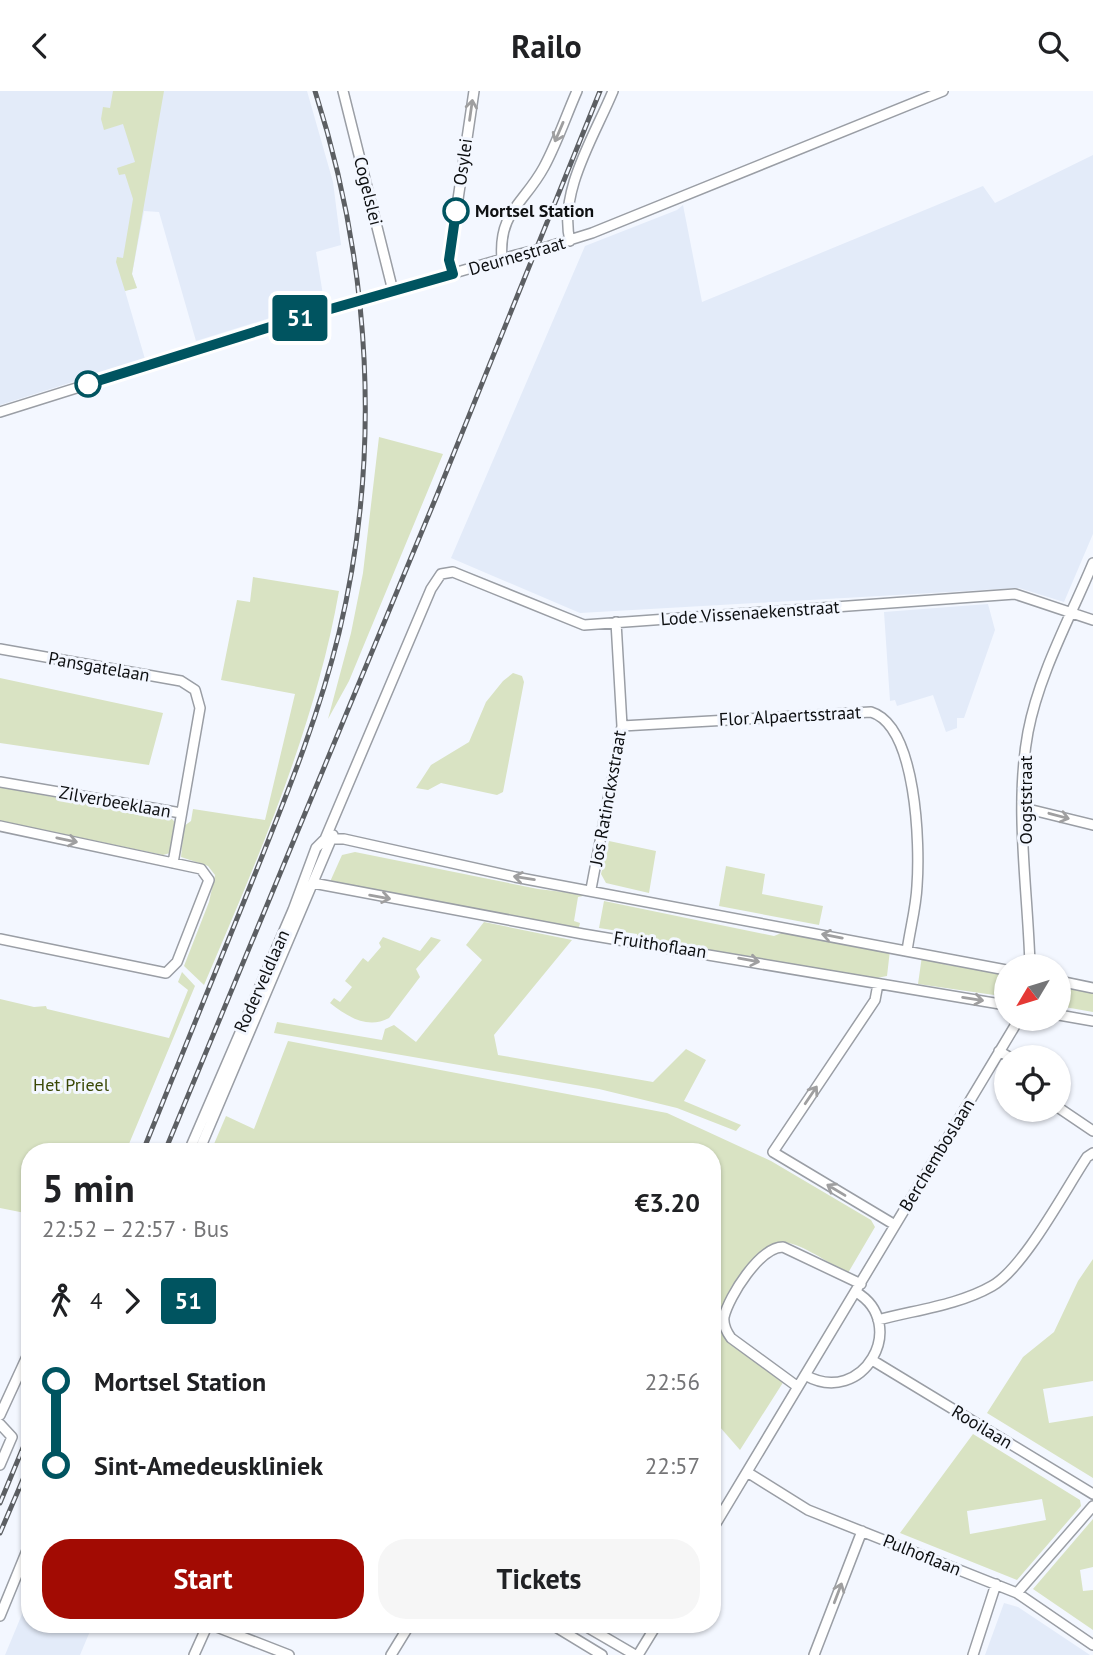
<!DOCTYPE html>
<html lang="en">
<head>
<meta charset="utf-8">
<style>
  body { margin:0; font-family:"PT Sans",sans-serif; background:#f6f6f6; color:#202124; height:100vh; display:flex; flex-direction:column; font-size:26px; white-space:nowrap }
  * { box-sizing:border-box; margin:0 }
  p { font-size:23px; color:#757577 }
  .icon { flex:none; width:38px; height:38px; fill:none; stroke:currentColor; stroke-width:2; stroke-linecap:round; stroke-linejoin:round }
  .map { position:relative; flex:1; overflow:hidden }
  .drawer { position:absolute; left:21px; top:1052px; width:700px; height:490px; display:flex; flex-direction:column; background:#fff; border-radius:28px; box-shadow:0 2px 5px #0004 }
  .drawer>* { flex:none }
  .badge { padding:0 14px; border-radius:5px; font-size:24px; line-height:46px }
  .needle { width:46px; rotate:232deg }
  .buttons { position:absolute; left:994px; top:863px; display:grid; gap:14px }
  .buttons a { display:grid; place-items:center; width:77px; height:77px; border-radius:50%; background:#fff; box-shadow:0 2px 5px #0004; font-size:35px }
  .map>.badge { position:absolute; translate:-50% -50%; box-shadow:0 0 0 4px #fff }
  .legs { display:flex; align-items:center; gap:10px; height:77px; padding:0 21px; font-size:23px }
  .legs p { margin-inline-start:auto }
  .headline { display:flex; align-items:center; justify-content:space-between; height:119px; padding:0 21px }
  h1 { font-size:38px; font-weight:600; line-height:52px }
  .primary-button { display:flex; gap:14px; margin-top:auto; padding:14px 21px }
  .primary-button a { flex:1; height:80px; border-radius:28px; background:#a20b03; color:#fff; font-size:28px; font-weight:600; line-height:80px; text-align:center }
  .primary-button a+a { background:#f6f6f6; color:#202124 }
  ul { padding:0 21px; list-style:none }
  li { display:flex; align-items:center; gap:24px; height:84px; font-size:26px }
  li i { display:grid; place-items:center; width:10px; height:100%; margin:0 9px; background:currentColor }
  li i::after { content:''; width:18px; height:18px; margin:-9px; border:5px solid; border-radius:50%; background:#fff }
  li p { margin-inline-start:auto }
  li:first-child i { background:linear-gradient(#0000 50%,currentColor 0) }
  li:last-child i { background:linear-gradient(currentColor 50%,#0000 0) }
  header { display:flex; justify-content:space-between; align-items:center; height:91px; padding:0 21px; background:#fff; font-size:32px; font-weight:600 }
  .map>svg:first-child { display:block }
  .built { fill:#e3ebf9 }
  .green { fill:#d9e3c3; fill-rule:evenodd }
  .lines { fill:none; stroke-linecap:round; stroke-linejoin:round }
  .minor-casing { stroke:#9a9ea5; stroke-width:12 }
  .minor { stroke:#fff; stroke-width:9 }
  .rail-casing { stroke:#5c5f63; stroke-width:5 }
  .rail { stroke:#f3f7ff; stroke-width:2.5; stroke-dasharray:8; stroke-linecap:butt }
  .minor-bridge-casing { stroke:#9a9ea5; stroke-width:12; stroke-linecap:butt }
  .minor-bridge { stroke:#fff; stroke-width:9 }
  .oneway { stroke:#9f9fa0 }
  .line-1-casing { stroke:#fff; stroke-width:16 }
  .line-1 { stroke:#005460; stroke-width:10 }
  .stop-1-dot { fill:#fff; stroke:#005460; stroke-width:3.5 }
  .labels { text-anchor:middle; stroke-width:6; stroke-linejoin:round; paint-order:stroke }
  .street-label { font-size:18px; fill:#0e1012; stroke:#f3f7ff }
  .stop-label { font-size:18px; font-weight:bold; fill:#0e1012; stroke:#f3f7ff; text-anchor:start }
  .park-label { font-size:18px; fill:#3a4807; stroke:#f3f7ff }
</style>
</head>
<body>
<header><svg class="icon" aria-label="back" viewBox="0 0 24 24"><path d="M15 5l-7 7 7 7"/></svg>Railo<svg class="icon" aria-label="search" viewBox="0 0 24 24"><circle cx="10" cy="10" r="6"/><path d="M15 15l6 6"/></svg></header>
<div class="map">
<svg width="1093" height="1564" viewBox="0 0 1093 1564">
  <rect width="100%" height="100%" fill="#f3f7ff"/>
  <!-- built -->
  <path class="built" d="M0,0h307l26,91 8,63 -25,7 8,49 -128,40 -37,-129 -15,-1 -12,63 5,14 -12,3 20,68 -145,46z
    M1093,64v379l-29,68 -45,-14 -439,25 -129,-55 134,-312 92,-36 6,-5 19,97 281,-116 12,17z
    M988,513l7,26 -31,88h-7v10l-11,4 -13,-37 -36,11 -2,-6 -5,1 -6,-89z
    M30,1504v29h63l-13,31h-75z
    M1004,1512l14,4 72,48h-105z"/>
  <!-- green -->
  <path class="green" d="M113,0h51l-32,183 5,14 -12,3 -9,-29 1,-5 6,1 10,-59 -8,-25 -6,1 -2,-7 18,-6 -12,-38 -19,6 -3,-11 2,-12 7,1z
    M379,346l64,17 -94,227 -21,38 23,-86 12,-60z
    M253,486l86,14c-24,137 -81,267 -135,394l-20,-19 25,-64 6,-27 -7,-9 -27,-9 3,-31 7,-5 2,-12 72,11 30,-126 -74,-14 16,-80 13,2z
    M513,582l9,3 2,6 -21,110 -6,3 -56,-12 -13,7 -12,-2 15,-23 38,-23 17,-40 17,-21z
    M0,587l163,35 -14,52 -149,-22z
    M0,696l172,32 3,3 -5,31 -7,2 -163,-34z
    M609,750l47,10 -7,42 -43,-10 -5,-9z
    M355,761l183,37 50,6 -10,2 -4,24 6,2 -1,4 -8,3 -13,-6 -229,-40 13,-29z
    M726,775l39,8 -3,20 61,12 -4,19 -100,-19z
    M604,810l170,35 10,-4 80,16 26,2 -3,26 -10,2 -1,4 -24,-7 -215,-37v-4l-38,-6z
    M484,831l88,18 -78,95 4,20 155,27 33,-33 20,11 -22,41 57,24 -5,6 -59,-23 -78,-19 -325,-56 3,-11 105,18 3,-11 9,-4 22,17 66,-82 -16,-15z
    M383,846l37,14 11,-14 10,3 -25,29 4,8 -31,41c-22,12 -42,-2 -59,-15l4,-5 6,4 12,-15 -7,-6 18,-23 5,4 13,-15 -2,-4z
    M922,865l25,9 59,8 -5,23 -83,-12z
    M182,881l13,14 -69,165h-96v63l-30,-6v-209l34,8 12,-1 1,3 122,29 19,-48 -10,-8z
    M1059,895l34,6v20l-34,-6z
    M288,950l379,72 104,48 100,59 4,7 -27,46c-19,-9 -43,-28 -64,-31 -29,-3 -52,55 -64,76 -2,24 46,49 64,63l-44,69 -28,-32v-267h-501l15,-35 28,13z
    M1093,1168v122l-50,8 6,34 44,-7v62l-106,-65 36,-56 31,-25 24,-51z
    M973,1343l107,66 1,6 -64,74 -117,-47zM1042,1408l4,21 -76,14 -3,-23z
    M1093,1428v48l-13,3 3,21 10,-1v40l-60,-41z"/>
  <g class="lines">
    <defs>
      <path id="minor" d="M343,0l50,200
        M570,150c-12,-49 25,-106 43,-150
        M547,156l45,-14 351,-142
        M502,168c-4,-47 22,-55 42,-92 13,-24 22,-51 33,-76
        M453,183l-4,-14 25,-169
        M0,321l299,-94 217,-63
        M0,558l181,32 14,9 5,18 -27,155
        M622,635l249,-14c46,14 49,134 46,174 -1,22 -7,43 -10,65
        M0,691l181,31
        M1024,717l69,17
        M0,735l201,43 8,11 -32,82 -11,11 -166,-34
        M325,748h19l171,38 491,93
        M313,792l270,51 423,71
        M591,798l31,-163 -6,-104
        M1030,875c-2,-76 -16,-158 -2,-234 11,-58 42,-114 65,-169
        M1059,890l34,7
        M878,893l-3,16 -102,152 122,73
        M1059,924l34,6
        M999,960l10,6
        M1059,1017l34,23
        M189,1060l104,-241 23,-62 9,-9 106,-250 10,-15 12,-2 131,53 431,-31 78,26
        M199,1060l134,-316
        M878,1229c37,-10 81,-15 114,-34 32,-18 73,-96 95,-129l6,-4
        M872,1269l221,134
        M805,1284c58,33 105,-51 51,-83
        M798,1296l-67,-49c-5,-7 -8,-13 -7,-21 5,-21 36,-70 59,-70l78,37
        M0,1324l30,-65
        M0,1333l12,13 -12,28
        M747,1381l61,38 209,83 76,52
        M712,1439l307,-511
        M1017,1502l76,-87
        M0,1525l30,-73
        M209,1533l80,31
        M551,1533l51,31
        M582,1533l53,31
        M194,1564l14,-31
        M391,1564l19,-31
        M638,1564l19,-31
        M814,1564l48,-124
        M973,1564l23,-71"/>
    </defs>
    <!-- minor casing -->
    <use href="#minor" class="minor-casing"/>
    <!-- minor -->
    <use href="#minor" class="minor"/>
    <defs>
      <path id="rail" d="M143,1060c36,-89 72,-178 108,-267 33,-83 67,-164 88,-251 43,-179 32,-367 -24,-542
        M165,1060l272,-656 163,-404
        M0,1412l30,-72
        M0,1442l30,-70"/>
    </defs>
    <!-- rail casing -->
    <use href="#rail" class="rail-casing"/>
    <!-- rail -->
    <use href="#rail" class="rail"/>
    <defs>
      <path id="minor-bridge" d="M516,164l31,-8"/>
    </defs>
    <!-- minor-bridge casing -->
    <use href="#minor-bridge" class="minor-bridge-casing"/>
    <!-- minor-bridge -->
    <use href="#minor-bridge" class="minor-bridge"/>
  </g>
  <!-- one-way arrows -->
  <defs><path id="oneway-shaft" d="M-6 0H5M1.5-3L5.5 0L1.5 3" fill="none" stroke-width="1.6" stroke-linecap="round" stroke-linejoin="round" transform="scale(1.75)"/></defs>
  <g class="oneway">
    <use href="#oneway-shaft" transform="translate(471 19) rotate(-82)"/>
    <use href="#oneway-shaft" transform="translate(559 41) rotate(113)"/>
    <use href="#oneway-shaft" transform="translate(1059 725) rotate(15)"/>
    <use href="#oneway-shaft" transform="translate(67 749) rotate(12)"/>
    <use href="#oneway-shaft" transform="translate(524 787) rotate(-171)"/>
    <use href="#oneway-shaft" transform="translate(380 806) rotate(10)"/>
    <use href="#oneway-shaft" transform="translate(832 845) rotate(-169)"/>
    <use href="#oneway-shaft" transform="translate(749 869) rotate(10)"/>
    <use href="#oneway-shaft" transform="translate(973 908) rotate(9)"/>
    <use href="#oneway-shaft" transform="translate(811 1004) rotate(-56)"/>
    <use href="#oneway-shaft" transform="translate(836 1099) rotate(-149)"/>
    <use href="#oneway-shaft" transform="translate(838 1502) rotate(-69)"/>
  </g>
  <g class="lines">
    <defs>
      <path id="line-1" d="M88,293l211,-66 154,-44 -4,-14 7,-49"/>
    </defs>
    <!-- line-1 casing -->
    <use href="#line-1" class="line-1-casing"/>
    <!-- line-1 -->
    <use href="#line-1" class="line-1"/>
  </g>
  <!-- markers -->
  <g class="stop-1-dot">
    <circle cx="456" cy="120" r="12"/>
    <circle cx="88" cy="293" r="12"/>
  </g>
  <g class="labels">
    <!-- street labels -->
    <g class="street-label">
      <text transform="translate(463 71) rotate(-82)" y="6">Osylei</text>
      <text transform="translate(368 100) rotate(76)" y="6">Cogelslei</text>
      <text transform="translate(517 165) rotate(-16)" y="6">Deurnestraat</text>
      <text transform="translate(750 522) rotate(-4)" y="6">Lode Vissenaekenstraat</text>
      <text transform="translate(99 576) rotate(10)" y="6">Pansgatelaan</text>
      <text transform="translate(790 625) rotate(-3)" y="6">Flor Alpaertsstraat</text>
      <text transform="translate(608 707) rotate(-80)" y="6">Jos Ratinckxstraat</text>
      <text transform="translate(1026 709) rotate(-90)" y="6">Oogststraat</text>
      <text transform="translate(115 711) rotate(10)" y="6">Zilverbeeklaan</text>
      <text transform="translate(660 854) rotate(9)" y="6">Fruithoflaan</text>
      <text transform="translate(262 890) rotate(-66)" y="6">Roderveldlaan</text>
      <text transform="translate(937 1064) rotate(-59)" y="6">Berchemboslaan</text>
      <text transform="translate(982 1336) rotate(31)" y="6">Rooilaan</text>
      <text transform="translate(922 1464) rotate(22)" y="6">Pulhoflaan</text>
    </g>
    <!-- stop labels -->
    <g class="stop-label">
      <text x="475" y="126">Mortsel Station</text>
    </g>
    <!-- park labels -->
    <g class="park-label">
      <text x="71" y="1000">Het Prieel</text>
    </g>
  </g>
</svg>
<div class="buttons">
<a><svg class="needle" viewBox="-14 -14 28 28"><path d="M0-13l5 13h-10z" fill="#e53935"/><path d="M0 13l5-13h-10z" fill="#757577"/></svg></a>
<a><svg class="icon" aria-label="locate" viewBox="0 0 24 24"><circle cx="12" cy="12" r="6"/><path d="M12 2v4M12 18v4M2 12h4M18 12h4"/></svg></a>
</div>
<b class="badge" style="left:300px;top:227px;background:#005460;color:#fff">51</b>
<section class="drawer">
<div class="headline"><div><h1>5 min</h1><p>22:52 – 22:57 · Bus</p></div><b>€3.20</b></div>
<div class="legs"><svg class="icon" aria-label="walk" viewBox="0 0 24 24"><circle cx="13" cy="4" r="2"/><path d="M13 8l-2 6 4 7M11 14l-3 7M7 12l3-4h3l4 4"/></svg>4<svg class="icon" aria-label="forward" viewBox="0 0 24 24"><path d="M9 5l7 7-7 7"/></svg><b class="badge" style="background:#005460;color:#fff">51</b></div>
<ul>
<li><i style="color:#005460"></i><b>Mortsel Station</b><p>22:56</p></li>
<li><i style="color:#005460"></i><b>Sint-Amedeuskliniek</b><p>22:57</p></li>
</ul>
<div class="primary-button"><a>Start</a><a>Tickets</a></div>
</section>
</div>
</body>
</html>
